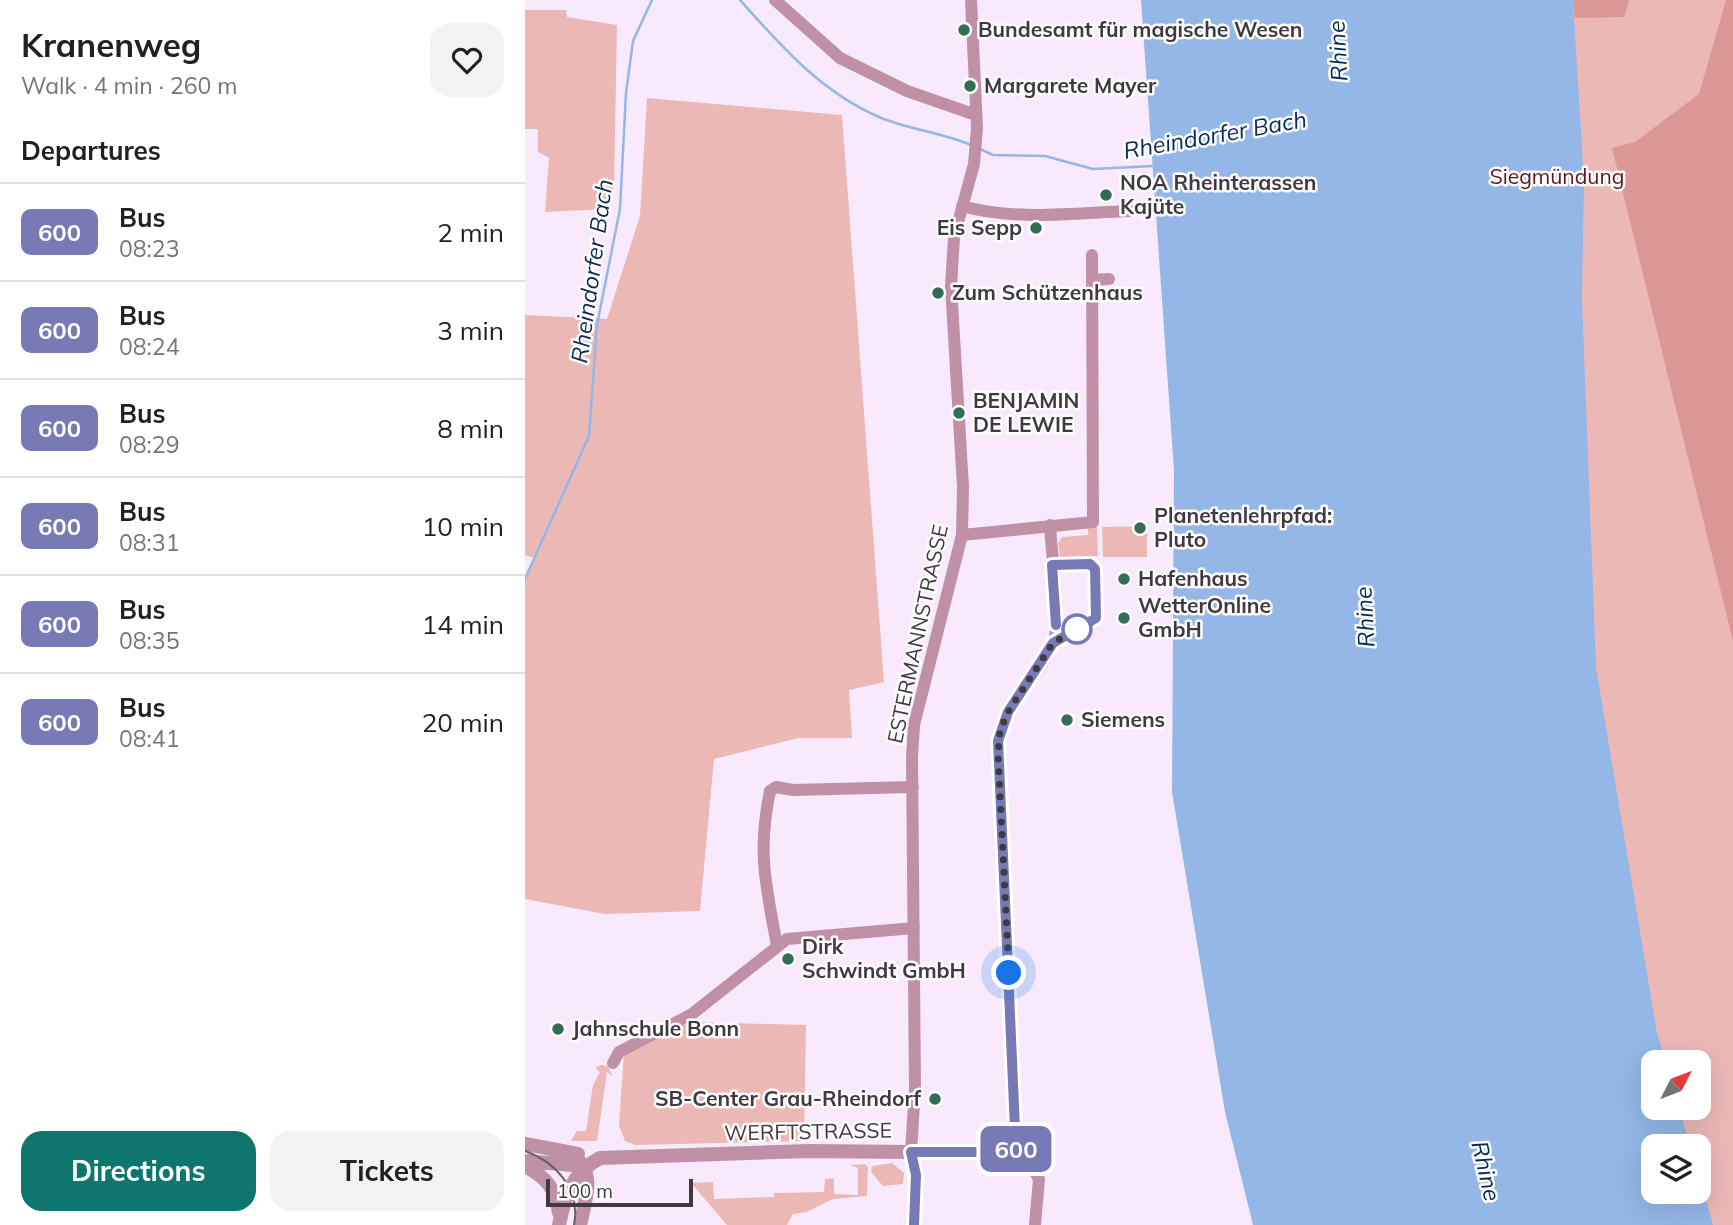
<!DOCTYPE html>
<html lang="en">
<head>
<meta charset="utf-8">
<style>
  body { margin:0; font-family:Mulish,sans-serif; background:#f2f2f2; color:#202124; height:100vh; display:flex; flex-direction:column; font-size:26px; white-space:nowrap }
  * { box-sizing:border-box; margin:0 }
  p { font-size:23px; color:#757577 }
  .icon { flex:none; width:38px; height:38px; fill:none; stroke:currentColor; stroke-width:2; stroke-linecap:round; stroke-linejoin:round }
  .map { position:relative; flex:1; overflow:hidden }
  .sheet { display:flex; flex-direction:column; background:#fff; width:525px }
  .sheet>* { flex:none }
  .badge { padding:0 14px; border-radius:10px; font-size:24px; line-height:46px }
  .needle { width:46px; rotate:48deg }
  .fabs { position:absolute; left:1116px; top:1050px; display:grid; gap:14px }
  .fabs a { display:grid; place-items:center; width:70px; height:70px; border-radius:14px; background:#fff; box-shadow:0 7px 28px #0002; font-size:35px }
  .scale { position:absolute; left:21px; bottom:18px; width:147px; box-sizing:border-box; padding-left:7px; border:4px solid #403942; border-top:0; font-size:19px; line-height:24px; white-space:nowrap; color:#403942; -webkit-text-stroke:5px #fdfdfd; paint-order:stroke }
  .you { position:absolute; width:35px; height:35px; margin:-18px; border:5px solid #fff; border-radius:50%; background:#1a73e8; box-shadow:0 0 0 10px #1a73e833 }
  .map>.badge { position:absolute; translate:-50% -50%; box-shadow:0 0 0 4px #fff }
  h2 { padding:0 21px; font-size:26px; line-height:63px }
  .round { display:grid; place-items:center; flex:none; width:74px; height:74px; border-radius:21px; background:#f2f2f2 }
  .headline { display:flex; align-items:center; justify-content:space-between; height:119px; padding:0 21px }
  h1 { font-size:33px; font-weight:700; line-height:52px }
  .action { display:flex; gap:14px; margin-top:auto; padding:14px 21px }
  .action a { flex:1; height:80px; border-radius:21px; background:#0f766e; color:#fff; font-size:28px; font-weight:700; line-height:80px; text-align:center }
  .action a+a { background:#f2f2f2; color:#202124 }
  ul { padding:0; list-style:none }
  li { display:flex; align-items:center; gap:21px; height:98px; padding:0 21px; border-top:2px solid #e0e0e0 }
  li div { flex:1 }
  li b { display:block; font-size:26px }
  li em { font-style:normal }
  li .badge { min-width:77px; font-weight:700; text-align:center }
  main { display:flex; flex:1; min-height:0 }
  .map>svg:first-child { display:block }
  .green { fill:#ecb8b6; fill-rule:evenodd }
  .forest { fill:#da9795 }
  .water { fill:#94b7e8 }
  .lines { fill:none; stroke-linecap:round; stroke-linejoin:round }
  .stream { stroke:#94b7e8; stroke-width:2.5 }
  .minor { stroke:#bf90a6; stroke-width:12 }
  .tertiary { stroke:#bf90a6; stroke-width:14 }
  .tram { stroke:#69606b; stroke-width:2 }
  .line-casing { stroke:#fff; stroke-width:16 }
  .line { stroke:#777ab5; stroke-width:10 }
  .walk { stroke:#403942; stroke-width:7; stroke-dasharray:0 12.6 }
  .poi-dot { fill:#346d55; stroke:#fdfdfd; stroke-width:2.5 }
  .stop-dot { fill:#fff; stroke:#777ab5; stroke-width:3.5 }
  .labels { text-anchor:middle; stroke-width:5; stroke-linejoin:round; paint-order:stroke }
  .poi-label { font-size:21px; font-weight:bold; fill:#403942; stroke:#fdfdfd; text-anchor:start }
  .park-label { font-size:21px; fill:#62131b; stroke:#fdfdfd }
  .street-label { font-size:21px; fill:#403942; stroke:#fdfdfd }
  .water-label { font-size:23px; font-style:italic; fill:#062955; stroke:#fdfdfd }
</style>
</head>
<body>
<main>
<section class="sheet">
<div class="headline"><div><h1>Kranenweg</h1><p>Walk · 4 min · 260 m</p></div><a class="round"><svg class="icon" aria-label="heart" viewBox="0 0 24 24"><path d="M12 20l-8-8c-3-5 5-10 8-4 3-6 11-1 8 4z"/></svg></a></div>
<h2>Departures</h2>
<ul>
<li><span class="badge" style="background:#777ab5;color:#fff">600</span><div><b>Bus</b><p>08:23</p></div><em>2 min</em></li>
<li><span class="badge" style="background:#777ab5;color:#fff">600</span><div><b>Bus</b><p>08:24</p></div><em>3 min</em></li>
<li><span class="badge" style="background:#777ab5;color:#fff">600</span><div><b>Bus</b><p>08:29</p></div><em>8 min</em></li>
<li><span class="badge" style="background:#777ab5;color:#fff">600</span><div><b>Bus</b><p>08:31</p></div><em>10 min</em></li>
<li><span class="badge" style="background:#777ab5;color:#fff">600</span><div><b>Bus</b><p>08:35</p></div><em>14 min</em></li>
<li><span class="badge" style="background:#777ab5;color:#fff">600</span><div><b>Bus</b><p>08:41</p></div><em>20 min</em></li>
</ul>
<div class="action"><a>Directions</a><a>Tickets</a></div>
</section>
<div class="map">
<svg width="1208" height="1225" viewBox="0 0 1208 1225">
  <rect width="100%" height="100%" fill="#f8eafc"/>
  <!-- green -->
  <path class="green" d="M846,0h362v1225h-241zM1129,1062h45v46h-45zM1129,1146h45v46h-45z
    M0,10h41l1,7 50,8 -3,162 -6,22 -63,3 4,-54 -11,-6v-23h-13z
    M122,98l195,17 42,567 -35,8 3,48h-54l-84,21 -14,152 -95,3 -80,-15v-323l9,-18 -9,-3v-240l82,4 33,-103z
    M622,526v31h-44l-1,-30z
    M563,527h9l1,29 -38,2 -2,-15 4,-6 26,-2z
    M166,1022l115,3 -2,116 -169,4 -10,-4 -6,-16 5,-73z
    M76,1065l7,1 4,10 -5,-4 -10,69h-26l6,-10h9l7,-46 7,-13 -5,-4z
    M367,1163l12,10 -1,11 -20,2 -12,-14 1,-6z
    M340,1164l3,3 -1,29 -34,3 -26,13 -14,2 -6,11h-60l-36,-42 22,-1 1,17 60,-2v-4l50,-1 1,-13 9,-1v16l24,1v-27l-8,-3z"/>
  <!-- forest -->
  <path class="forest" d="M1048,0h56l-5,17 -49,1z
    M1201,0h7v641l-121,-493 23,-6 64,-48z"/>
  <!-- water -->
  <path class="water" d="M616,0h432l11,180 -2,120 14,367 61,366 9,29h-12v46h25l11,38h-36v46h45v-15l14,48h-460l-28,-113 -53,-320 2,-321z"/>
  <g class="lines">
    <!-- stream -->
    <path class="stream" d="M215,0c41,46 81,92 139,117 30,13 62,15 92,28
      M455,149l13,6 52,1 48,13 60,-3
      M0,579l64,-143 8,-111 23,-116 6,-116 7,-52 19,-41"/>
    <!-- minor -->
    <path class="minor" d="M250,0l65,58 67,33 69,24
      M446,0l6,128 -3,36 -20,73 -3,49 12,201 -1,48 -48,190 -2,32 3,331 -4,64h105l14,11 9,16 -4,46
      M437,206c53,15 112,7 167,5
      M567,280l17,-1
      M437,535l131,-13 -1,-267
      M527,565l34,-2 7,3 3,52 -43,25
      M252,946c-11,-61 -20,-93 -7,-155l6,-4 17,3 120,-3
      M88,1063l6,-11 73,-38 95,-75 127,-11
      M491,1152l-18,-411c8,-39 41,-63 55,-98 9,-22 -2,-91 -3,-118"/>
    <!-- tertiary -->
    <path class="tertiary" d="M0,1144l53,10
      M45,1153c27,18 16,44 10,72
      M0,1161l60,5
      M0,1166c21,11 31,23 34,47
      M34,1225c6,-30 13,-52 41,-67l209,-7 102,1 5,23 -2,50"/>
    <!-- tram -->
    <path class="tram" d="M0,1151c31,11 56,39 49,74"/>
  </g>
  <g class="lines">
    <defs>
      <path id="line" d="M389,1225l2,-50 -5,-23h105l-18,-411 10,-29 45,-69 43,-25 -1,-49 -5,-5 -38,1 4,60"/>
    </defs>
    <!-- line casing -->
    <use href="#line" class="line-casing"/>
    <!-- line -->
    <use href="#line" class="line"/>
    <!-- walk -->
    <path class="walk" d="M484,973l-11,-219 2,-23 8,-19 45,-69 24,-14"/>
  </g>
  <!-- markers -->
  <g class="poi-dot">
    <circle cx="439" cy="30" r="7"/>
    <circle cx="445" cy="86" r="7"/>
    <circle cx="581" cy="195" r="7"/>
    <circle cx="511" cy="228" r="7"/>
    <circle cx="413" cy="293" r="7"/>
    <circle cx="434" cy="413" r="7"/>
    <circle cx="615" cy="528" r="7"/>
    <circle cx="599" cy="579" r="7"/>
    <circle cx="599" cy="618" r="7"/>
    <circle cx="542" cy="720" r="7"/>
    <circle cx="263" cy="959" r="7"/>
    <circle cx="33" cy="1029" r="7"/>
    <circle cx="410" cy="1099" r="7"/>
  </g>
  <circle class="stop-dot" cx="552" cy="629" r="14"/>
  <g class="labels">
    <!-- poi labels -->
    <g class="poi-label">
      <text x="453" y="37">Bundesamt für magische Wesen</text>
      <text x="459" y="93">Margarete Mayer</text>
      <text x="595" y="190">NOA Rheinterassen<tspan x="595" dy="24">Kajüte</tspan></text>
      <text x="497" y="235" text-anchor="end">Eis Sepp</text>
      <text x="427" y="300">Zum Schützenhaus</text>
      <text x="448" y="408">BENJAMIN<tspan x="448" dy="24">DE LEWIE</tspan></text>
      <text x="629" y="523">Planetenlehrpfad:<tspan x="629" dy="24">Pluto</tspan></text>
      <text x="613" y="586">Hafenhaus</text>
      <text x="613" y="613">WetterOnline<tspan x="613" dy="24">GmbH</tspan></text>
      <text x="556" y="727">Siemens</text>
      <text x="277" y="954">Dirk<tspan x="277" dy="24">Schwindt GmbH</tspan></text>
      <text x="47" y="1036">Jahnschule Bonn</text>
      <text x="396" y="1106" text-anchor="end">SB-Center Grau-Rheindorf</text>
    </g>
    <!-- park labels -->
    <g class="park-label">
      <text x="1032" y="184">Siegmündung</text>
    </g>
    <!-- street labels -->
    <g class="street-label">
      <text transform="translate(393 634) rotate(-78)" y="7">ESTERMANNSTRASSE</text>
      <text transform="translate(283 1132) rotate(-1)" y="7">WERFTSTRASSE</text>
    </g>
    <!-- water labels -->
    <g class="water-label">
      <text transform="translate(813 51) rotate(-93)" y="8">Rhine</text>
      <text transform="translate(690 135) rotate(-10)" y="8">Rheindorfer Bach</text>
      <text transform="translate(67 271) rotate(-82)" y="8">Rheindorfer Bach</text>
      <text transform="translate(840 617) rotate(-93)" y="8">Rhine</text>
      <text transform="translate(961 1171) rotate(77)" y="8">Rhine</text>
    </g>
  </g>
</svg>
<div class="fabs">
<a><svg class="needle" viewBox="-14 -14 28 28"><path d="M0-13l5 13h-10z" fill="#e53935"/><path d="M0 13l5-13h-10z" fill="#757577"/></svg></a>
<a><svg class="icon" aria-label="layers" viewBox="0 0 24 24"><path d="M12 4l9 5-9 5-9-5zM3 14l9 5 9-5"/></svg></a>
</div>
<div class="scale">100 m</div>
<div class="you" style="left:484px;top:973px"></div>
<b class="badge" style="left:491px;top:1149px;background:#777ab5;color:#fff">600</b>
</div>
</main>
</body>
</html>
